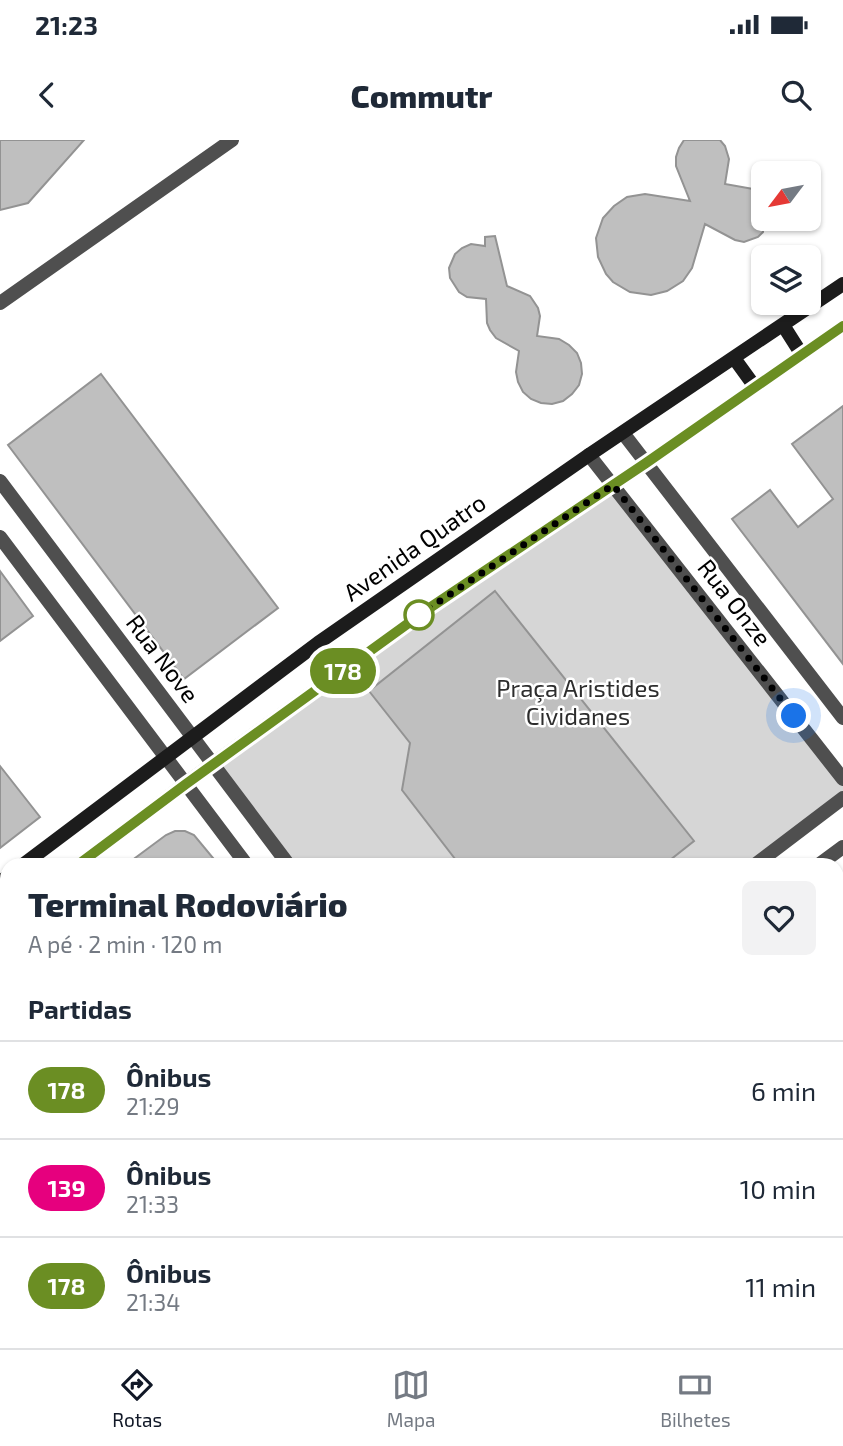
<!DOCTYPE html>
<html lang="pt">
<head>
<meta charset="utf-8">
<style>
  body { margin:0; font-family:"Exo 2",sans-serif; background:#f2f2f3; color:#1f2937; height:100vh; display:flex; flex-direction:column; font-size:26px; white-space:nowrap }
  * { box-sizing:border-box; margin:0 }
  p { font-size:23px; color:#747a83 }
  .icon { flex:none; width:38px; height:38px; fill:none; stroke:currentColor; stroke-width:2; stroke-linecap:round; stroke-linejoin:round }
  .map { position:relative; flex:1; overflow:hidden }
  .details { position:absolute; left:0px; top:718px; width:844px; height:492px; display:flex; flex-direction:column; background:#fff; border-radius:21px 21px 0 0; box-shadow:0 2px 5px #0004 }
  .details>* { flex:none }
  .badge { padding:0 14px; border-radius:23px; font-size:24px; line-height:46px }
  .needle { width:46px; rotate:238deg }
  .tools { position:absolute; left:751px; top:21px; display:grid; gap:14px }
  .tools a { display:grid; place-items:center; width:70px; height:70px; border-radius:10px; background:#fff; box-shadow:0 2px 5px #0004; font-size:35px }
  .you { position:absolute; width:35px; height:35px; margin:-18px; border:5px solid #fff; border-radius:50%; background:#1a73e8; box-shadow:0 0 0 10px #1a73e833 }
  .map>.badge { position:absolute; translate:-50% -50%; box-shadow:0 0 0 4px #fff }
  h2 { padding:0 28px; font-size:26px; line-height:63px }
  .round { display:grid; place-items:center; flex:none; width:74px; height:74px; border-radius:10px; background:#f2f2f3 }
  .head { display:flex; align-items:center; justify-content:space-between; height:119px; padding:0 28px }
  h1 { font-size:33px; font-weight:800; line-height:52px }
  ul { padding:0; list-style:none }
  li { display:flex; align-items:center; gap:21px; height:98px; padding:0 28px; border-top:2px solid #e0e1e3 }
  li div { flex:1 }
  li b { display:block; font-size:26px }
  li em { font-style:normal }
  li .badge { min-width:77px; font-weight:700; text-align:center }
  .status { display:flex; justify-content:space-between; align-items:center; height:49px; padding:0 35px; background:#fff; direction:ltr }
  .status svg { height:19px; fill:currentColor }
  header { display:flex; justify-content:space-between; align-items:center; height:91px; padding:0 28px; background:#fff; font-size:32px; font-weight:800 }
  .dock { display:flex; justify-content:space-around; align-items:center; height:98px; border-top:2px solid #e0e1e3; background:#fff; font-size:19px; color:#747a83 }
  .dock a { display:grid; justify-items:center; gap:4px }
  .dock .current { color:#111827 }
  .map>svg:first-child { display:block }
  .green { fill:#d6d6d6 }
  .building { fill:#bfbfbf; stroke:#939393; stroke-width:2 }
  .lines { fill:none; stroke-linecap:round; stroke-linejoin:round }
  .lane { stroke:#4f4f4f; stroke-width:14 }
  .street { stroke:#4f4f4f; stroke-width:14 }
  .secondary { stroke:#1c1c1c; stroke-width:14 }
  .line-casing { stroke:#fff; stroke-width:16 }
  .line { stroke:#6b8e23; stroke-width:10 }
  .walk { stroke:#000; stroke-width:7; stroke-dasharray:0 12.6 }
  .stop-dot { fill:#fff; stroke:#6b8e23; stroke-width:3.5 }
  .labels { text-anchor:middle; stroke-width:5; stroke-linejoin:round; paint-order:stroke }
  .street-label { font-size:24px; fill:#000; stroke:#fff }
  .park-label { font-size:24px; fill:#2d2d2d; stroke:#fff }
</style>
</head>
<body>
<div class="status"><b>21:23</b><svg viewBox="0 0 49 12"><path d="M0 12V9h3v3zM5 12V6h3v6zM10 12V3h3v9zM15 12V0h3v12zM26 1h20v11H26zM47 4h2v5h-2z"/></svg></div>
<header><svg class="icon" aria-label="back" viewBox="0 0 24 24"><path d="M15 5l-7 7 7 7"/></svg>Commutr<svg class="icon" aria-label="search" viewBox="0 0 24 24"><circle cx="10" cy="10" r="6"/><path d="M15 15l6 6"/></svg></header>
<div class="map">
<svg width="843" height="1208" viewBox="0 0 843 1208">
  <rect width="100%" height="100%" fill="#fff"/>
  <!-- green -->
  <path class="green" d="M613,345l230,294v19l-87,66h-468l-75,-99z"/>
  <!-- building -->
  <path class="building" d="M0,0h84l-56,63 -28,7z
    M684,0h36l5,6 4,13 -4,25 28,5 10,7v36l-5,5 -14,5 -9,-2 -30,-16 -13,44 -9,13 -16,10 -16,4 -21,-3 -17,-10 -7,-8 -8,-17 -2,-19 7,-20 11,-12 13,-9 18,-3 45,7 -14,-35v-9l3,-9z
    M495,96l12,50 23,10 8,12 2,8 -3,20 22,3 10,6 8,8 4,10 1,11 -3,11 -7,9 -9,7 -11,3 -11,-1 -10,-4 -8,-7 -5,-10 -2,-10 3,-21 -23,-13 -6,-8 -3,-7 -1,-24 -19,-2 -8,-5 -9,-14 -1,-10 6,-14 7,-6 9,-4 14,2v-9z
    M101,234l177,234 -94,71 -176,-234z
    M843,266v258l-111,-145 38,-29 28,37 35,-28 -41,-55z
    M0,431l33,45 -33,25z
    M495,451l199,250 -29,23h-206l-57,-74 8,-47 -41,-52z
    M0,626l40,51 -40,31z
    M175,691h10l9,4 24,29h-91l39,-29z"/>
  <g class="lines">
    <!-- lane -->
    <path class="lane" d="M0,163l232,-163"/>
    <!-- street -->
    <path class="street" d="M623,293l220,285
      M589,315l254,324
      M0,341l288,383
      M0,397l246,327
      M756,724l87,-66
      M820,724l23,-17
      M609,1202l4,6
      M652,1202l4,6
      M127,1208l7,-6
      M187,1208l7,-6"/>
    <!-- secondary -->
    <path class="secondary" d="M783,185l19,30
      M734,218l21,29
      M24,724l294,-221 271,-188 254,-171
      M79,724l106,-80 243,-175 218,-146 197,-137
      M0,742l7,-5
      M0,785l7,-6"/>
  </g>
  <g class="lines">
    <defs>
      <path id="line" d="M79,724l107,-80 242,-175 218,-146 197,-137"/>
    </defs>
    <!-- line casing -->
    <use href="#line" class="line-casing"/>
    <!-- line -->
    <use href="#line" class="line"/>
    <!-- walk -->
    <path class="walk" d="M419,475l194,-130 181,231"/>
  </g>
  <!-- markers -->
  <circle class="stop-dot" cx="419" cy="475" r="14"/>
  <g class="labels">
    <!-- street labels -->
    <g class="street-label">
      <text transform="translate(415 408) rotate(-35)" y="8">Avenida Quatro</text>
      <text transform="translate(734 463) rotate(52)" y="8">Rua Onze</text>
      <text transform="translate(162 519) rotate(53)" y="8">Rua Nove</text>
    </g>
    <!-- park labels -->
    <g class="park-label">
      <text x="578" y="557">Praça Aristides<tspan x="578" dy="28">Cividanes</tspan></text>
    </g>
  </g>
</svg>
<div class="tools">
<a><svg class="needle" viewBox="-14 -14 28 28"><path d="M0-13l5 13h-10z" fill="#e53935"/><path d="M0 13l5-13h-10z" fill="#747a83"/></svg></a>
<a><svg class="icon" aria-label="layers" viewBox="0 0 24 24"><path d="M12 4l9 5-9 5-9-5zM3 14l9 5 9-5"/></svg></a>
</div>
<div class="you" style="left:794px;top:576px"></div>
<b class="badge" style="left:343px;top:531px;background:#6b8e23;color:#fff">178</b>
<section class="details">
<div class="head"><div><h1>Terminal Rodoviário</h1><p>A pé · 2 min · 120 m</p></div><a class="round"><svg class="icon" aria-label="heart" viewBox="0 0 24 24"><path d="M12 20l-8-8c-3-5 5-10 8-4 3-6 11-1 8 4z"/></svg></a></div>
<h2>Partidas</h2>
<ul>
<li><span class="badge" style="background:#6b8e23;color:#fff">178</span><div><b>Ônibus</b><p>21:29</p></div><em>6 min</em></li>
<li><span class="badge" style="background:#e6007e;color:#fff">139</span><div><b>Ônibus</b><p>21:33</p></div><em>10 min</em></li>
<li><span class="badge" style="background:#6b8e23;color:#fff">178</span><div><b>Ônibus</b><p>21:34</p></div><em>11 min</em></li>
</ul>
</section>
</div>
<nav class="dock">
<a class="current"><svg class="icon" aria-label="directions" viewBox="0 0 24 24"><path d="M12 3l9 9-9 9-9-9zM9 14v-3h6M13 9l2 2-2 2"/></svg>Rotas</a>
<a><svg class="icon" aria-label="map" viewBox="0 0 24 24"><path d="M3 6l6-2 6 2 6-2v14l-6 2-6-2-6 2zM9 4v14M15 6v14"/></svg>Mapa</a>
<a><svg class="icon" aria-label="tickets" viewBox="0 0 24 24"><path d="M3 7h18v10H3zM15 7v10"/></svg>Bilhetes</a>
</nav>
</body>
</html>
